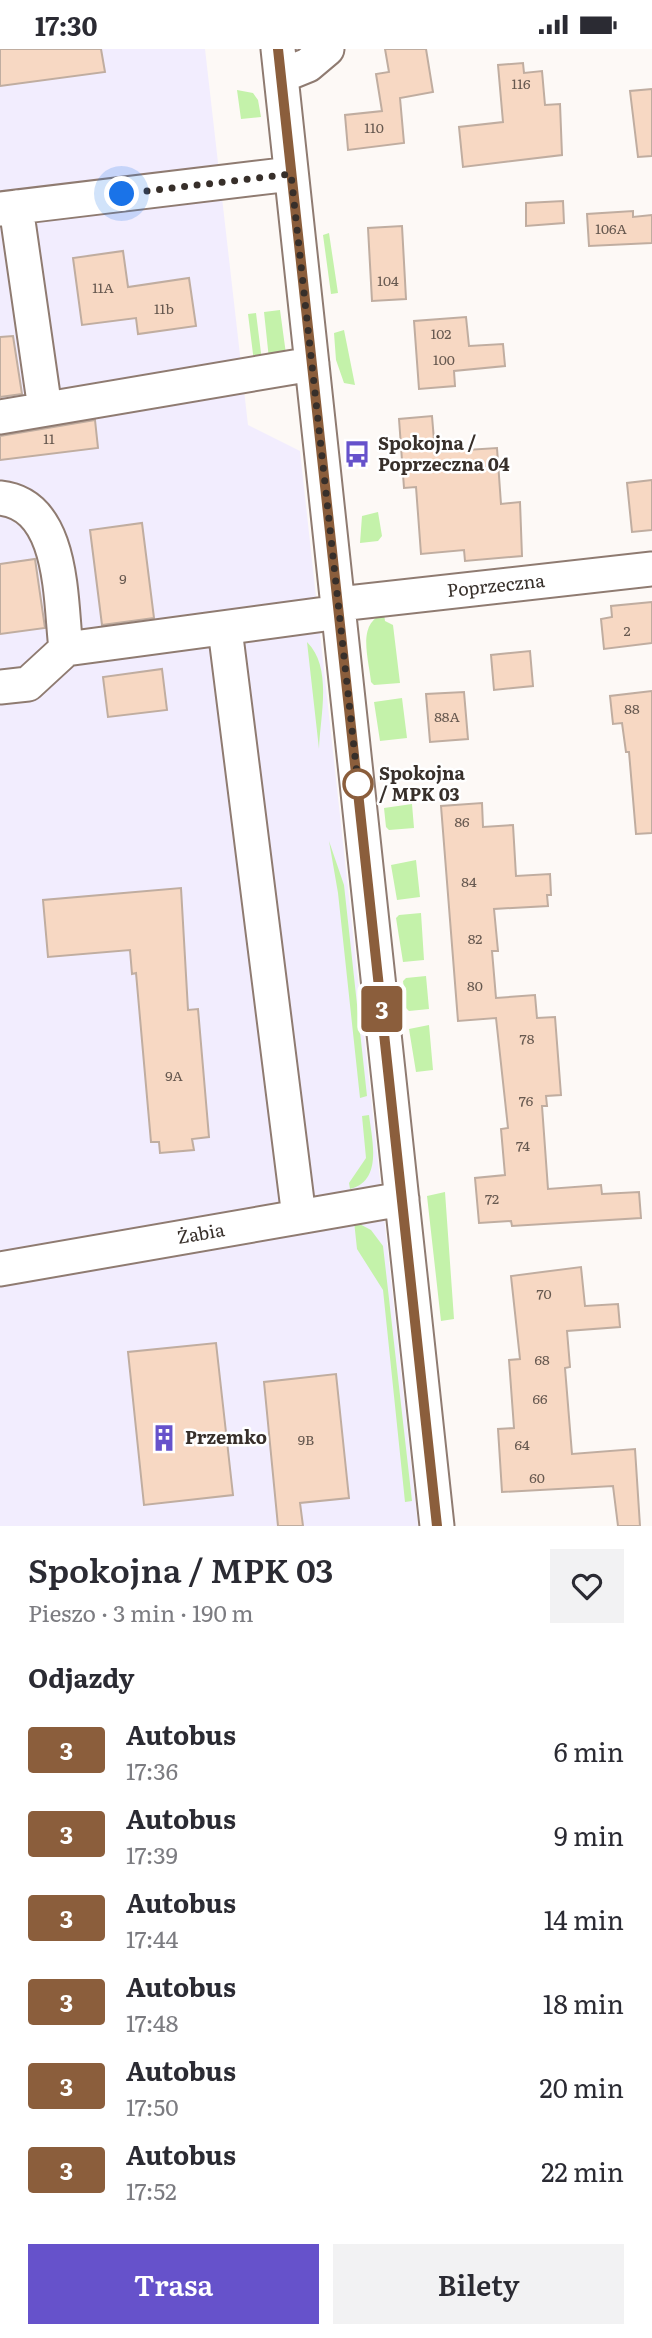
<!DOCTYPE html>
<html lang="pl">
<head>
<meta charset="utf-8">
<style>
  body { margin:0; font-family:Literata,serif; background:#f2f2f3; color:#2b2b33; height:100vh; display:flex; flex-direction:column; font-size:26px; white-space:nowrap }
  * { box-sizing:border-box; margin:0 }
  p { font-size:23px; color:#7c7c81 }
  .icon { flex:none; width:38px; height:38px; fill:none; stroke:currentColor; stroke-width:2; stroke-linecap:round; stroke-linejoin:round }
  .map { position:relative; height:1477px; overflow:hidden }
  .side { display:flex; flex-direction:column; background:#fff; flex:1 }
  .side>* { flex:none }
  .badge { padding:0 14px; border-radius:5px; font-size:24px; line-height:46px }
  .you { position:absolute; width:35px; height:35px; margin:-18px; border:5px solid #fff; border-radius:50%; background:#1a73e8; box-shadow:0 0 0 10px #1a73e833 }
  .map>.badge { position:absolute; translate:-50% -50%; box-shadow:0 0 0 4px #fff }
  h2 { padding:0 28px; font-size:26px; line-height:63px }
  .round { display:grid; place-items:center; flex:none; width:74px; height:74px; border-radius:0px; background:#f2f2f3 }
  .summary { display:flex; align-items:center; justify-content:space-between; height:119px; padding:0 28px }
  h1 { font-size:33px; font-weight:600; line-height:52px }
  .button { display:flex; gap:14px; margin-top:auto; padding:14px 28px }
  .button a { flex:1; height:80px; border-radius:0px; background:#6652cb; color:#fff; font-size:28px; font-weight:600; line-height:80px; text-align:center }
  .button a+a { background:#f2f2f3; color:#2b2b33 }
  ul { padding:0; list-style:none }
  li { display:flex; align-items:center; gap:21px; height:84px; padding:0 28px }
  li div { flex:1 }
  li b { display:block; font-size:26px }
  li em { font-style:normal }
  li .badge { min-width:77px; font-weight:700; text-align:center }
  .status { display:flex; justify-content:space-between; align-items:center; height:49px; padding:0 35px; background:#fff; direction:ltr }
  .status svg { height:19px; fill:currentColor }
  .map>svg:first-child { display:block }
  .industrial { fill:#f2edfe }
  .green { fill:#c4f2aa }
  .building { fill:#f7d8c3; stroke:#c0ada0; stroke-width:2 }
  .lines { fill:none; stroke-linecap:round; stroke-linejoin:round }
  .minor-casing { stroke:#8f7b71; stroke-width:37 }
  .minor { stroke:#fff; stroke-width:33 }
  .line-casing { stroke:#fff; stroke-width:16 }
  .line { stroke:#8b5e3c; stroke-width:10 }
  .walk { stroke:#372f2a; stroke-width:7; stroke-dasharray:0 12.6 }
  .stop-dot { fill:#fff; stroke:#8b5e3c; stroke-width:3.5 }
  .labels { text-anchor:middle; stroke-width:5; stroke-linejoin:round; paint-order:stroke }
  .number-label { font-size:14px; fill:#675950 }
  .poi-label { font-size:18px; font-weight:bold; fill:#372f2a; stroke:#fff; text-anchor:start }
  .street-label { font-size:18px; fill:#372f2a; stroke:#fff }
  .stop-label { font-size:18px; font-weight:bold; fill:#372f2a; stroke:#fff; text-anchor:start }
</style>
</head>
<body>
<div class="status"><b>17:30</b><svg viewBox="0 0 49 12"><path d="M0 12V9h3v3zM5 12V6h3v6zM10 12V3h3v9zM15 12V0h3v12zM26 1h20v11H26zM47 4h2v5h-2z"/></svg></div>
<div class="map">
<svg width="652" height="1477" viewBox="0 0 652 1477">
  <rect width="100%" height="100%" fill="#fdf9f6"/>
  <!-- industrial -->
  <path class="industrial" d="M0,0h205l43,376 52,26 118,1075h-418z"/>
  <!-- green -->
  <path class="green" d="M237,41l16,3 5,7 3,17 -20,2z
    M329,184l9,60 -7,1 -8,-59z
    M280,261l6,44 -17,5 -5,-47z
    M256,264l6,48 -8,1 -6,-48z
    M344,281l11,55 -11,-2 -8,-23 -2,-27z
    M378,463l4,24 -4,5 -18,2 2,-27z
    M384,565l1,7 8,4 7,58 -26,2 -3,-3c-2,-23 -15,-59 13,-68z
    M307,593c26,26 13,74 12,107z
    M402,649l5,40 -27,3 -6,-39z
    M412,755l2,24 -25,2 -3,-3 -2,-19z
    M329,792l15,44 23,211 -7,2 -22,-205z
    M416,811l4,37 -23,3 -6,-35z
    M421,864l3,47 -21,2 -7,-44 3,-3z
    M426,927l3,33 -20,2 -3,-3 -3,-27 3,-3z
    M429,976l4,45 -17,2 -7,-43z
    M369,1066c3,25 14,66 -19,74l-1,-6 17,-25 -4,-42z
    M445,1143l9,127 -13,2 -14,-125z
    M354,1172l17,9 12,16 29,255 -7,1 -22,-212 -26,-41z"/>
  <!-- building -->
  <path class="building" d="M0,0h101l4,23 -105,14z
    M385,0h41l7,43 -33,6 4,45 -56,7 -3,-35 37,-4 -6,-37 13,-2z
    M523,14l1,10 18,-2 3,34 15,-1 2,51 -99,12 -4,-40 44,-5 -5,-57z
    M652,40v67l-14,1 -8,-66z
    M563,152l1,22 -38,3v-23z
    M633,162v6l19,-2v28l-63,3 -2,-32z
    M402,177l4,73 -34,2 -4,-73z
    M123,202l5,36 61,-9 7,48 -58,8 -2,-16 -54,7 -9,-67z
    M466,268l3,29 34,-2 2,22 -51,5 1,15 -36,3 -5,-68z
    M13,287l9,58 -22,3v-60z
    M432,367l3,36 62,-4 4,56 19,-2 2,54 -57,5 -1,-11 -43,4 -5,-67 -12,1 -5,-69z
    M95,371l3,28 -98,12v-24z
    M652,431v50l-20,2 -5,-49z
    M142,474l12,95 -52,7 -12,-95z
    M35,510l10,69 -45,6v-70z
    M652,553v41l-48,6 -3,-30 11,-2 -1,-11z
    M530,602l3,35 -39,4 -3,-35z
    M162,620l5,41 -59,7 -5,-40z
    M652,642v142l-16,1 -7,-82h-3l-4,-29 -9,1 -3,-28z
    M464,643l4,47 -38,3 -4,-48z
    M482,754l1,24 30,-2 3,51 34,-2 1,21h-4l1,11 -54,3 4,42h-6l4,47 39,-3 2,23 18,-1 6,78 -15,1 1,10h-5l6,83 53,-4 1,9 37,-2 2,26 -129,8 -1,-5 -32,2 -4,-45 30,-3 -4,-46 7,-1 -12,-110 -38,3 -17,-215z
    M181,839l7,122 10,-1 11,128 -17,2 2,11 -34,3 -1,-11h-8l-15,-169 -4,1 -2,-24 -82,7 -5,-57z
    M581,1218l4,39 33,-2 2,23 -53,4 3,36 -5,1 7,86 63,-5 5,77h-22l-5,-40 -111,6 -4,-63 16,-1 -5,-68 11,-1 -9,-83z
    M216,1294l17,152 -89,10 -16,-153z
    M336,1325l13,124 -49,5 3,23h-25l-14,-144z"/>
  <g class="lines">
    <defs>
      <path id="minor" d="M278,0l159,1477
        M281,27l27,-11 19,-16
        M16,158l29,202
        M0,160l291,-35
        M0,368l312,-53
        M0,449c65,7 60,103 66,151
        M339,555l313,-35
        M225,580l74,588
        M0,638l28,-3 38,-35 274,-37
        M0,1220l402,-70"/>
    </defs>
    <!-- minor casing -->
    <use href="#minor" class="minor-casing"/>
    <!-- minor -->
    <use href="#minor" class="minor"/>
  </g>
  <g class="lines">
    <defs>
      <path id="line" d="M278,0l159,1477"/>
    </defs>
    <!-- line casing -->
    <use href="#line" class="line-casing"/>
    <!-- line -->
    <use href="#line" class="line"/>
    <!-- walk -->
    <path class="walk" d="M122,145l169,-20 67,610"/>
  </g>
  <!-- icons -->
  <defs>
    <symbol id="bus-bare" viewBox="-9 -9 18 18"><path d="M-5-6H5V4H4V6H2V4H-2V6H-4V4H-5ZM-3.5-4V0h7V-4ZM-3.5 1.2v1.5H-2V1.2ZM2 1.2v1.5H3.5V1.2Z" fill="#6652cb" stroke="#fff" stroke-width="2.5" paint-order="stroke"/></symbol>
    <symbol id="building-bare" viewBox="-9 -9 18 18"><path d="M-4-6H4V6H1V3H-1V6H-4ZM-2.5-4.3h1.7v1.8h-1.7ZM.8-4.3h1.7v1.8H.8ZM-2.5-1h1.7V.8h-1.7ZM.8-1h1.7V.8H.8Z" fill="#6652cb" stroke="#fff" stroke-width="2.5" paint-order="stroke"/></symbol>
  </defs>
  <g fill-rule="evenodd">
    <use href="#bus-bare" x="338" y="386" width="38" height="38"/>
    <use href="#building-bare" x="145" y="1370" width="38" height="38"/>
  </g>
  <!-- markers -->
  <circle class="stop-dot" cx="358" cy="735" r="14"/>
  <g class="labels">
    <!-- number labels -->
    <g class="number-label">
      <text x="521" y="40">116</text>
      <text x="374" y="84">110</text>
      <text x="611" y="185">106A</text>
      <text x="388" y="237">104</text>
      <text x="103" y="244">11A</text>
      <text x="164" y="265">11b</text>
      <text x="441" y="290">102</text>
      <text x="444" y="316">100</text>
      <text x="49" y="395">11</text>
      <text x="123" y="535">9</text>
      <text x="627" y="587">2</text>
      <text x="632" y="665">88</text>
      <text x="447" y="673">88A</text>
      <text x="462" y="778">86</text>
      <text x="469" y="838">84</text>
      <text x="475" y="895">82</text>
      <text x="475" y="942">80</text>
      <text x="527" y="995">78</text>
      <text x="174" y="1032">9A</text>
      <text x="526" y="1057">76</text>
      <text x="523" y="1102">74</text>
      <text x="492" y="1155">72</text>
      <text x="544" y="1250">70</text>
      <text x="542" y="1316">68</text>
      <text x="540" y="1355">66</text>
      <text x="306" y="1396">9B</text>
      <text x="522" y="1401">64</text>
      <text x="537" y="1434">60</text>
    </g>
    <!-- poi labels -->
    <g class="poi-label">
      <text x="378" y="401">Spokojna /<tspan x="378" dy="21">Poprzeczna 04</tspan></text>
      <text x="185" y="1395">Przemko</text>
    </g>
    <!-- street labels -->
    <g class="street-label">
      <text transform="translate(496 537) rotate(-6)" y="6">Poprzeczna</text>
      <text transform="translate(201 1185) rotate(-10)" y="6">Żabia</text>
    </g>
    <!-- stop labels -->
    <g class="stop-label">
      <text x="379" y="731">Spokojna<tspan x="379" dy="21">/ MPK 03</tspan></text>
    </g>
  </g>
</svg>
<div class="you" style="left:122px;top:145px"></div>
<b class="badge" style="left:382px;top:960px;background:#8b5e3c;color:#fff">3</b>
</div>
<section class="side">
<div class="summary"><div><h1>Spokojna / MPK 03</h1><p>Pieszo · 3 min · 190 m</p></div><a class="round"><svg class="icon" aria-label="heart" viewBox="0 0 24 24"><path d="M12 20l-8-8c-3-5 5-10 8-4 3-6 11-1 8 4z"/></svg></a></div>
<h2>Odjazdy</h2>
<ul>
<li><span class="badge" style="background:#8b5e3c;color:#fff">3</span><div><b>Autobus</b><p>17:36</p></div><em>6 min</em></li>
<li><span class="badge" style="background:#8b5e3c;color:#fff">3</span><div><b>Autobus</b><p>17:39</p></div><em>9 min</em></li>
<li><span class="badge" style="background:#8b5e3c;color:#fff">3</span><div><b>Autobus</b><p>17:44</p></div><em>14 min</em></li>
<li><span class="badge" style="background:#8b5e3c;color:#fff">3</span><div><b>Autobus</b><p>17:48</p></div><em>18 min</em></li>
<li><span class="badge" style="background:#8b5e3c;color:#fff">3</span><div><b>Autobus</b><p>17:50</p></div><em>20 min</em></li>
<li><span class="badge" style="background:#8b5e3c;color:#fff">3</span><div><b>Autobus</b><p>17:52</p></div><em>22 min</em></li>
</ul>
<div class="button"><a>Trasa</a><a>Bilety</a></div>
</section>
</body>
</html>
